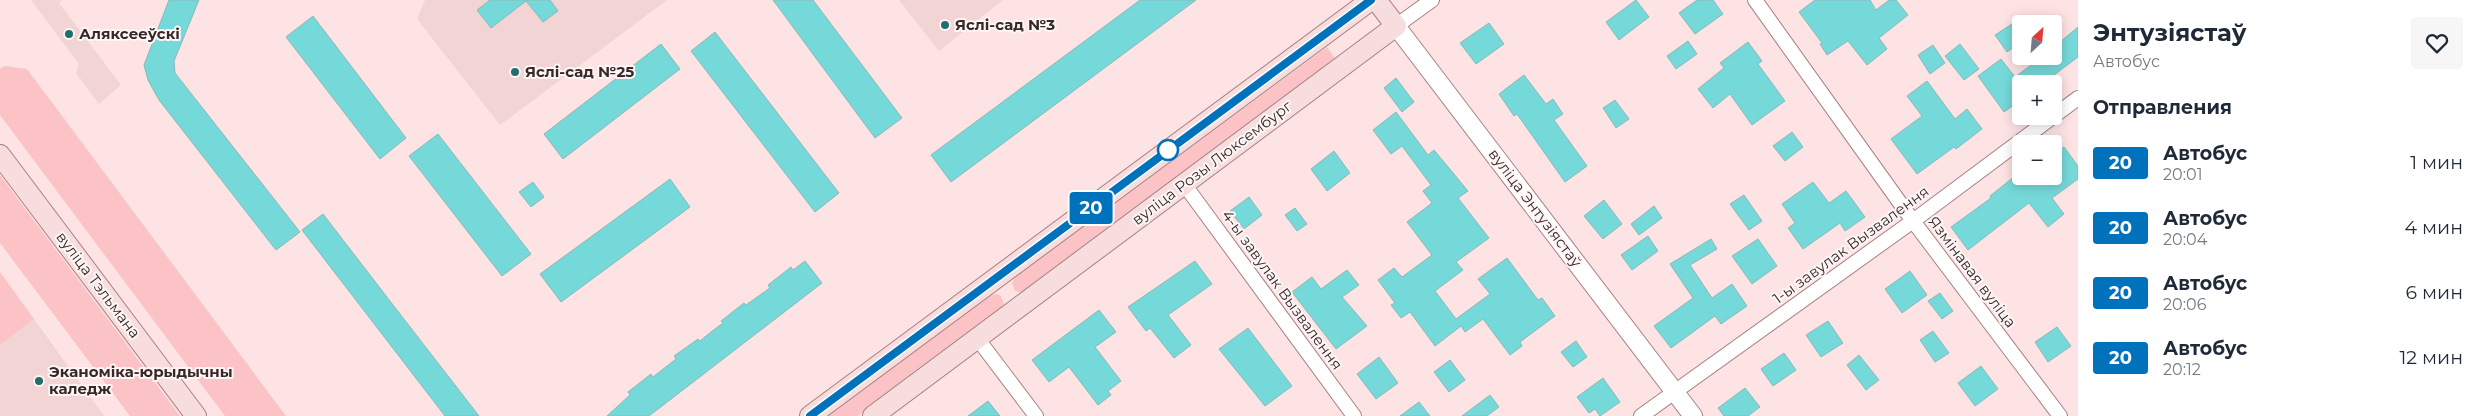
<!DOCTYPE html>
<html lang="ru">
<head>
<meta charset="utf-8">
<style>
  body { margin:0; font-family:Montserrat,sans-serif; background:#f6f6f7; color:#1f2937; height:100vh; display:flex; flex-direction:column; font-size:19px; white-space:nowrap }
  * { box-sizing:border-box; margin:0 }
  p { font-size:16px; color:#747a83 }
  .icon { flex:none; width:28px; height:28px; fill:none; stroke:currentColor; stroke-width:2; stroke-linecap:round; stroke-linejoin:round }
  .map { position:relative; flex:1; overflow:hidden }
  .panel { display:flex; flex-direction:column; background:#fff; width:400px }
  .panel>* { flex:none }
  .badge { padding:0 10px; border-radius:4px; font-size:18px; line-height:32px }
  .needle { width:32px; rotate:26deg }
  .buttons { position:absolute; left:2012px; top:15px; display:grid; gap:10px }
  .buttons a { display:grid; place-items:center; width:50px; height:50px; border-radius:5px; background:#fff; box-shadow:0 2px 12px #0003; font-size:25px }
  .map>.badge { position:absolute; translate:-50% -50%; box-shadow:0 0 0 2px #fff }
  h2 { padding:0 15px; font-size:19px; line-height:45px }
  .round { display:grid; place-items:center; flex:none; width:52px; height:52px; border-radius:5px; background:#f6f6f7 }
  .headline { display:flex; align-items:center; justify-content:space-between; height:85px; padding:0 15px }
  h1 { font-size:24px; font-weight:700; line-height:38px }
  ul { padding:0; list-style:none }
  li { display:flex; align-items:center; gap:15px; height:65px; padding:0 15px }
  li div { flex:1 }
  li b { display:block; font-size:19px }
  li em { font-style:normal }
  li .badge { min-width:55px; font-weight:700; text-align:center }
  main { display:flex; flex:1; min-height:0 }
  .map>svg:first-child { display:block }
  .built { fill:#f2d4d5 }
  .green { fill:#fcc3c6 }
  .building { fill:#76d9d9; stroke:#8bb8b8 }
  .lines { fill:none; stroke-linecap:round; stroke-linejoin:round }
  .minor-casing { stroke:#a78183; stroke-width:16 }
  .tertiary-casing { stroke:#a78183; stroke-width:20 }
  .secondary-casing { stroke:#a78183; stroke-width:22 }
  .minor { stroke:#fff; stroke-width:14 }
  .tertiary { stroke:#fff; stroke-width:18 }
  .secondary { stroke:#f8dddf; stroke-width:20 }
  .line-casing { stroke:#fff; stroke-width:11 }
  .line { stroke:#0072bc; stroke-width:8 }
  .poi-dot { fill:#226d6e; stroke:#fef5f5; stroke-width:2 }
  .stop-dot { fill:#fff; stroke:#0072bc; stroke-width:2.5 }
  .labels { text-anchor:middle; stroke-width:4; stroke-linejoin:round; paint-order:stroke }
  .poi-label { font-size:15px; font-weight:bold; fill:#382829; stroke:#fef5f5; text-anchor:start }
  .street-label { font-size:15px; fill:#382829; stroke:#fef5f5 }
</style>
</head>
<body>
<main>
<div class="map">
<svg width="2078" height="416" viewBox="0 0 2078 416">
  <rect width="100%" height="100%" fill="#fde3e4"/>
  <!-- built -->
  <path class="built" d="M31,0h31l-3,3 62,82 -22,19 -23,-31 3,-9z
    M425,0h242l-167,125 -83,-106z
    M899,0h104l-64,51z
    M34,319l70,97h-104v-71z"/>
  <!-- green -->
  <path class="green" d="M1327,47l11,16 -315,230 -8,-2 -3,-8 4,-7z
    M4,66l23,3 259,347h-61l-225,-301v-46z
    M0,175l180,241h-50l-130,-173z
    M0,272l34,47 -34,26z
    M997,294l4,2 3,8 -3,7 -143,105h-32l163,-120z"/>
  <!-- building -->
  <path class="building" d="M169,0h30l-25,61 1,12 125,159 -24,18 -117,-150 -11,-20 -4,-15z
    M490,0h60l8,11 -15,11 -17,-21 -35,27 -14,-18z
    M773,0h40l89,118 -27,20z
    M1140,0h56l-245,182 -20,-27z
    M1636,0l13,17 -30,23 -13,-18z
    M1697,0h16l10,14 -28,20 -16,-21z
    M1815,0h55l6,10 13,-10h7l12,15 -29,23 8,11 -20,16 -19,-24 -21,14 -7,-11 2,-1 -23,-31z
    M313,16l93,122 -26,21 -94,-122z
    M1489,23l15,21 -28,20 -16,-21z
    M2012,24l9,13v5l-14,10 -12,-17z
    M2078,27v30l-36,27h-21v16l-17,12 -26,-36 23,-17 14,18 28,-21h11v-9z
    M715,32l124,161 -24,19 -124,-161z
    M1688,41l9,13 -21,15 -9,-13z
    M1748,42l14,19 -4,3 27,37 -33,24 -22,-31 -17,14 -15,-19 26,-21 -4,-5z
    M661,44l19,25 -117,90 -19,-25z
    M1960,44l19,25 -15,11 -19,-24z
    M1933,45l12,18 -15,11 -12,-19z
    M1524,75l22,29 7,-5 10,15 -9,6 33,46 -22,16 -48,-68 -3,2 -15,-22z
    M1396,78l18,24 -12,10 -18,-24z
    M1927,81l28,38 12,-10 15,20 -26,20 -2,-2 -37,27 -26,-35 31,-23 -15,-20z
    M1615,100l14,19 -13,9 -13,-20z
    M1396,112l32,43 6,-5 34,41 -10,7 31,40 -33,24 7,8 -28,21 21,28 34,-25 -12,-15 29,-21 31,42 4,-2 13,18 -35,26 2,4 -12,9 -27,-36 -18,13 -4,-6 -26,20 -25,-34 -9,6 -10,-13 4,-2 -17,-23 16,-12 8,9 30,-22 -25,-33 25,-19 -9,-12 8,-6 -29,-39 -11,8 -18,-24z
    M1792,132l11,15 -18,14 -12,-15z
    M438,134l93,120 -29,22 -93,-120z
    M2064,147l14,19v13l-26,19 12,16 -16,13 -19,-24 -61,47 -17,-23 40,-29 -1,-2 25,-20h39v-22z
    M1334,151l16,22 -23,18 -16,-22z
    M670,179l20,28 -129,95 -21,-28z
    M533,182l11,15 -13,10 -12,-15z
    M1813,182l16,21 17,-12 19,26 -20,14 -5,-8 -37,26 -15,-21 7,-5 -13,-19z
    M1744,195l18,26 -13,9 -19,-26z
    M1249,197l13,18 -18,14 -14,-18z
    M1604,200l18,24 -19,15 -19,-23z
    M1654,206l8,12 -23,17 -8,-11z
    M1295,208l12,16 -10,7 -12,-16z
    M323,214l77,100 79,102h-34l-143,-186z
    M1648,236l10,15 -26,19 -11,-15z
    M1711,239l6,10 -27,16 22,33 20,-14 15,22 -26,18 -6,-8 -44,32 -17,-22 39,-28 -23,-34z
    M1758,239l19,27 -25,18 -20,-28z
    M805,261l17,22 -173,133h-42l23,-21 -2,-3 23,-18 2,3 23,-18 -2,-3 24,-17 2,2 11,-9 12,-9 -2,-2 23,-18 2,2 24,-17 -2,-3 23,-18 2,3z
    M1195,261l17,23 -44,31 23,30 -17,13 -24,-30 -4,3 -18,-24z
    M1347,270l12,15 -17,12 25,29 -31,23 -44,-57 20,-15 9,12z
    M1910,271l17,24 -25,18 -17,-24z
    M1940,293l13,18 -11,8 -14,-18z
    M1099,310l17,22 -21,15 26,34 -13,10 3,4 -13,10 -29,-38 -20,15 -17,-22z
    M1828,321l15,22 -22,14 -15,-22z
    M2057,327l14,19 -23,16 -13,-20z
    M1248,328l44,58 -27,20 -46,-57z
    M1933,331l16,22 -14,9 -15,-22z
    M1576,341l11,16 -14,10 -12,-15z
    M1784,353l12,17 -23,16 -12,-17z
    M1859,355l20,25 -13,10 -19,-25z
    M1379,357l19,26 -22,16 -19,-25z
    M1450,360l15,20 -16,12 -15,-20z
    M1981,366l17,23 -23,17 -17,-23z
    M1603,378l17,24 -20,14 -5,-7 -6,4 -12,-16z
    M1745,388l15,19 -12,9h-24l-6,-8z
    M1490,395l9,12 -12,9h-25z
    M988,401l12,15h-32z
    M1419,402l11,14h-30z"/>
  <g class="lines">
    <defs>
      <path id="minor" d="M1755,0l158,221 147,195
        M1396,26l36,-26
        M1184,184l170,232
        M977,338l59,78
        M1641,416l272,-195 165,-123"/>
      <path id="tertiary" d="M1396,26l297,390"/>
      <path id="secondary" d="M0,155l196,261
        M810,416l561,-416
        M873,416l523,-390 -20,-26"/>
    </defs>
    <!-- minor casing -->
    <use href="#minor" class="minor-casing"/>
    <!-- tertiary casing -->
    <use href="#tertiary" class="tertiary-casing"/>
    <!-- secondary casing -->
    <use href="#secondary" class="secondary-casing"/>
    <!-- minor -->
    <use href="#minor" class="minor"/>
    <!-- tertiary -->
    <use href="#tertiary" class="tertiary"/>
    <!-- secondary -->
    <use href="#secondary" class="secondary"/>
  </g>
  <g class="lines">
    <defs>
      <path id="line" d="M810,416l561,-416"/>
    </defs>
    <!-- line casing -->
    <use href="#line" class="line-casing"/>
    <!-- line -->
    <use href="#line" class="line"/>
  </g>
  <!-- markers -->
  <g class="poi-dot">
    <circle cx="945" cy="25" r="5"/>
    <circle cx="69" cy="34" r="5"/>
    <circle cx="515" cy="72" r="5"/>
    <circle cx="39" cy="381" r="5"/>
  </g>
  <circle class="stop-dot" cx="1168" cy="150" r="10"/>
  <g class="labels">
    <!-- poi labels -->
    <g class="poi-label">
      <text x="955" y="30">Яслі-сад №3</text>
      <text x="79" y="39">Аляксееўскі</text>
      <text x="525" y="77">Яслі-сад №25</text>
      <text x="49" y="377">Эканоміка-юрыдычны<tspan x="49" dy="17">каледж</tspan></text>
    </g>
    <!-- street labels -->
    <g class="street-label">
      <text transform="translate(1212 163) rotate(-37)" y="5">вуліца Розы Люксембург</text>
      <text transform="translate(1535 208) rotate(53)" y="5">вуліца Энтузіястаў</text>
      <text transform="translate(1851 245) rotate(-36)" y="5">1-ы завулак Вызвалення</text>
      <text transform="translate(1972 272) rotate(53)" y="5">Язмінавая вуліца</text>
      <text transform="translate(98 285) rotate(53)" y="5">вуліца Тэльмана</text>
      <text transform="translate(1282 290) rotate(54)" y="5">4-ы завулак Вызвалення</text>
    </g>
  </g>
</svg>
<div class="buttons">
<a><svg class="needle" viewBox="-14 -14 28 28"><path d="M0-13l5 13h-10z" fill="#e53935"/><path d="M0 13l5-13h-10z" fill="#747a83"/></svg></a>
<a>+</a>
<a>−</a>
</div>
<b class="badge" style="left:1091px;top:208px;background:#0072bc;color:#fff">20</b>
</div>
<section class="panel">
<div class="headline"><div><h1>Энтузіястаў</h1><p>Автобус</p></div><a class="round"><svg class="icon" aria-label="heart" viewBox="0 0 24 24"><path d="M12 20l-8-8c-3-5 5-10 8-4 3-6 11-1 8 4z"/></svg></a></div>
<h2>Отправления</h2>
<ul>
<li><span class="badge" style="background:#0072bc;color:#fff">20</span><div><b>Автобус</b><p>20:01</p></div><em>1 мин</em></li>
<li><span class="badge" style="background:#0072bc;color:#fff">20</span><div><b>Автобус</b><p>20:04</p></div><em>4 мин</em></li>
<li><span class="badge" style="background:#0072bc;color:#fff">20</span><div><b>Автобус</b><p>20:06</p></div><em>6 мин</em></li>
<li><span class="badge" style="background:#0072bc;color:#fff">20</span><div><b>Автобус</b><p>20:12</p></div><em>12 мин</em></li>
</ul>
</section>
</main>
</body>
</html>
